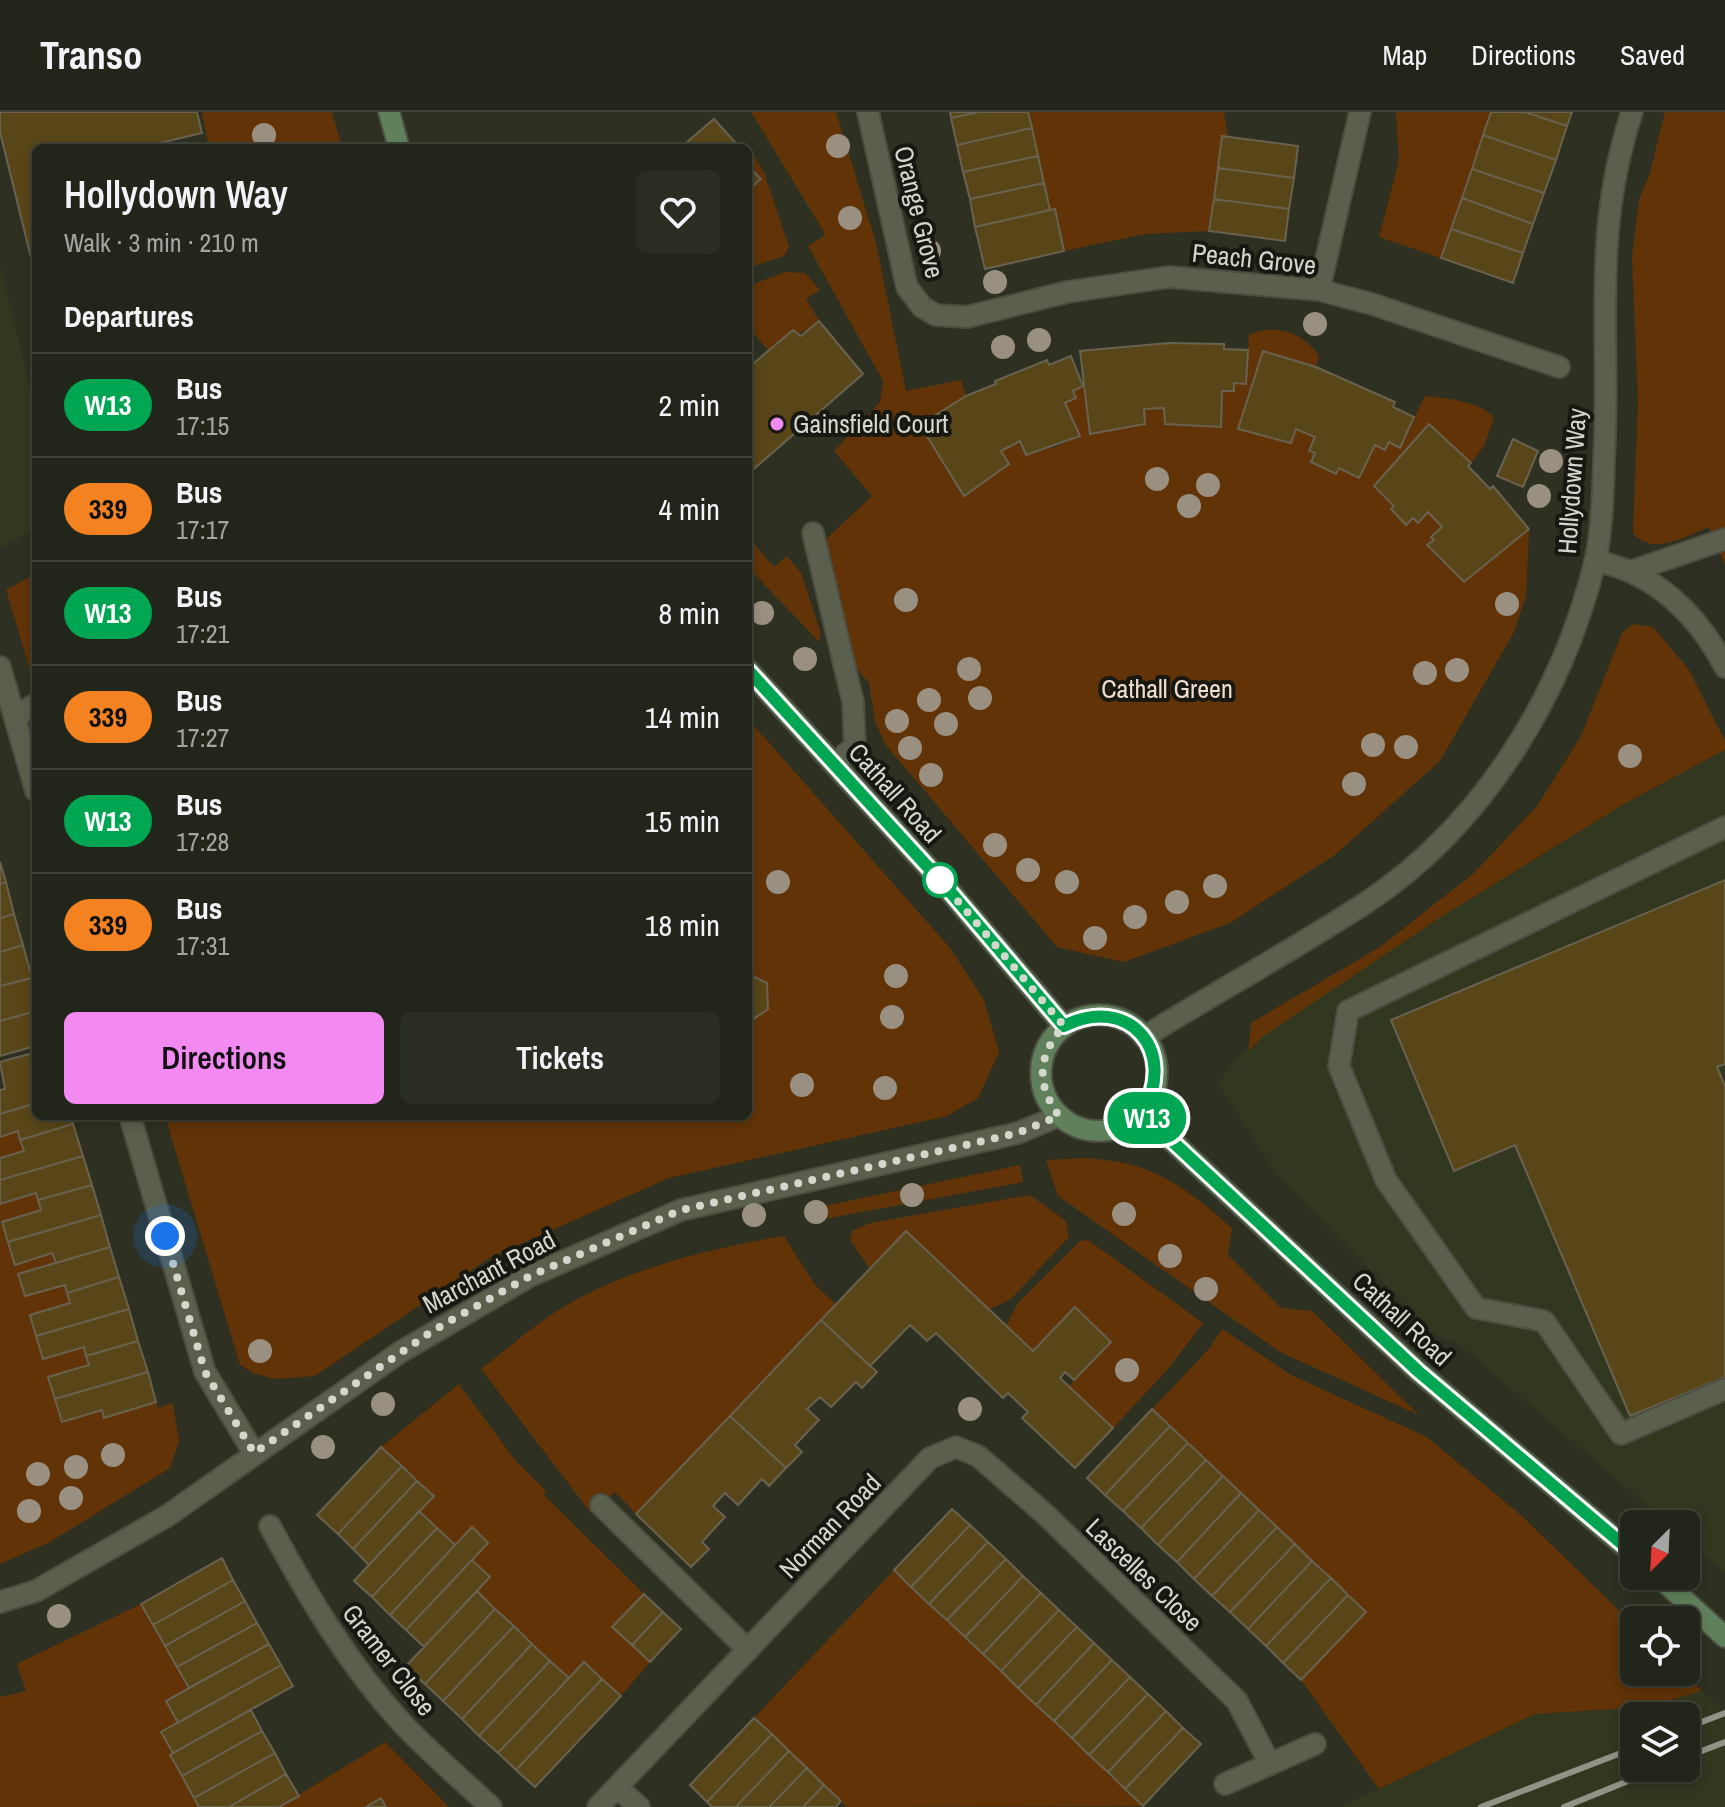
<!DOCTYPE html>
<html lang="en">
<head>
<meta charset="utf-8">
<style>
  body { margin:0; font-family:"Archivo Narrow",sans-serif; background:#2a2d22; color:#f1f3f6; height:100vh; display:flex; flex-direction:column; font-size:30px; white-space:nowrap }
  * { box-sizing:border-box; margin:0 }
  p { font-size:26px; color:#a2a5a2 }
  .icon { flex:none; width:44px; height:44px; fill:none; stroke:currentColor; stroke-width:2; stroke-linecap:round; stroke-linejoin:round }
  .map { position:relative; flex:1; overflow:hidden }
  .details { position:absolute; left:32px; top:32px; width:720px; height:976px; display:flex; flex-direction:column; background:#222519; border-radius:12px; box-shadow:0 4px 12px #0003,0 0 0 2px #3f4238 }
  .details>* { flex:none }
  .badge { padding:0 16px; border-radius:26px; font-size:28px; line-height:52px }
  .needle { width:52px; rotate:204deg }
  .controls { position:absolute; left:1620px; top:1398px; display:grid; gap:16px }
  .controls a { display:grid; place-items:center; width:80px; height:80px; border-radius:12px; background:#222519; box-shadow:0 4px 12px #0003,0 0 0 2px #3f4238; font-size:40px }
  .you { position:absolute; width:40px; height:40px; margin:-20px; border:6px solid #fff; border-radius:50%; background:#1a73e8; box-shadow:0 0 0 12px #1a73e833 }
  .map>.badge { position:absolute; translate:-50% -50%; box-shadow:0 0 0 4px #fff }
  h2 { padding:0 32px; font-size:30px; line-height:72px }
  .round { display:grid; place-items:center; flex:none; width:84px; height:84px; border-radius:12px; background:#2a2d22 }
  .head { display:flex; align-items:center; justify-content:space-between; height:136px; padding:0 32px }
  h1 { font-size:38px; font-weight:600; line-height:60px }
  .button { display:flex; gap:16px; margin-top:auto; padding:16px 32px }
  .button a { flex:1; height:92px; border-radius:12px; background:#f38af1; color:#111; font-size:32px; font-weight:600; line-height:92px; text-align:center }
  .button a+a { background:#2a2d22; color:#f1f3f6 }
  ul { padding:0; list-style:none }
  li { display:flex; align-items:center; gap:24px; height:104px; padding:0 32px; border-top:2px solid #3f4238 }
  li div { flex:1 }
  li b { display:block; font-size:30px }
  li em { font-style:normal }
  li .badge { min-width:88px; font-weight:700; text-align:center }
  header { display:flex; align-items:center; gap:48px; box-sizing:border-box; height:112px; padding:0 40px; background:#222519; border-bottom:2px solid #3f4238 }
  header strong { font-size:38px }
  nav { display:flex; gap:44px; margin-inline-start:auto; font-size:28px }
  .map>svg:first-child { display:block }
  .built { fill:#323720; fill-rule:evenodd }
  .green { fill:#613307 }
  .building { fill:#584618; stroke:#696250; stroke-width:2 }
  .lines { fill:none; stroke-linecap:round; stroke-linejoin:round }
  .service-casing { stroke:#4b4e40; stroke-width:24 }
  .minor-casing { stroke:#4b4e40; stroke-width:24 }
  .secondary-casing { stroke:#4b4e40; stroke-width:24 }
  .service { stroke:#5b5f4d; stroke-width:20 }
  .minor { stroke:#5b5f4d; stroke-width:20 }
  .secondary { stroke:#5f805a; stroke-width:20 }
  .rail { stroke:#909386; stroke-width:6 }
  .tree { fill:#999081 }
  .line-casing { stroke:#fff; stroke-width:18 }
  .line { stroke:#00a651; stroke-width:12 }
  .walk { stroke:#d4d7cc; stroke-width:8; stroke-dasharray:0 14.4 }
  .poi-dot { fill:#f38af1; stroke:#161811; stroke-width:3 }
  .stop-dot { fill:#fff; stroke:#00a651; stroke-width:4 }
  .labels { text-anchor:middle; stroke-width:8; stroke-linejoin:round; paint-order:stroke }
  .street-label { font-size:26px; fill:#d4d7cc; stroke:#161811 }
  .poi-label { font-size:26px; fill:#d4d7cc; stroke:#161811; text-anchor:start }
  .park-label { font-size:26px; fill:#f1ddcf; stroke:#161811 }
</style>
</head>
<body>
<header>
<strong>Transo</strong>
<nav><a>Map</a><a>Directions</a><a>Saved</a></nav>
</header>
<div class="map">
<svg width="1725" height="1695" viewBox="0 0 1725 1695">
  <rect width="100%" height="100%" fill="#2e3121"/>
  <!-- built -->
  <path class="built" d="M0,152l36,147v118l-36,19z
    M1725,638v822l-39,-33v-15h-17l-211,-181 -23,-8 -158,-160 -59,-92 17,-23 29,-25 177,-118 183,-113z
    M1702,1579l23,21v95h-385l195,-93 110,-7zM1634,1604h52v52h-52z"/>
  <!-- green -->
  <path class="green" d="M202,0h130l10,36h-133z
    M751,0h85l40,131 30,148 55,-11 5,16 -46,29 44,71 44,-32 -7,-13 19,-10 33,7 26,-12 -14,-33 11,-5 -3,-7 12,-6 6,49 54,-10 -1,-15 20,-1 1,16 56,3 1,-36h11l1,-8 12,1 3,-49c25,-12 56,-3 70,22l-3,10 -53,-16 -25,78 52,14 6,-14 19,8 -6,14 50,27 16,-33 10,5 4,-8 11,5 25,-51c19,2 57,5 69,22l-10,28 -13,17 -42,-39 -55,62 20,20 -3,3 15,16 7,-7 5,4 10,-10 14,15 -11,9 3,4 -6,6 13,16 88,-33 -3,67 -12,36 -74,129 -104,93 -106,69 -106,39 -67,-15 -172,-203 -10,-23 -6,-38 -9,-10 -11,-22 -26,-109 49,-46 -38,-45 46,-49 3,-21 -75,-135 16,-10v-4z
    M1028,0h196l4,25h-6l-13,94 -64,3 -81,17 -9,-42 -5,1z
    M1396,0h95l-50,146 -62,-21 20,-77z
    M1665,0h60v453l-16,-38c-23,9 -56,30 -76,6l5,-133 -6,-144 7,-56 11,-27z
    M748,32l17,31 24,72 -5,9 -36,12v-78l12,-11 -12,-13v-18h-5z
    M786,160l19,1 15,17 -14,9 14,23 -51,29 -21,-24v-41z
    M748,425l26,30 13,-11 14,17 20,61 -2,8 -71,-75z
    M36,462v116l-30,-100z
    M1633,512l20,3 36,43 36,71v9l-101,54 -183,113 -176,118 -17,16 3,-28 129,-76 94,-74 63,-67 44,-70 41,-103z
    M748,607l202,229 34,52 15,52 -21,46 -31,18 -278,62 -178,79 -176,119 -39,3 -21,-5 -15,-9 -75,-249h583z
    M18,1019l6,20 -24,7v-21z
    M1085,1046c68,4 98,27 147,70l-4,27 53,53 31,3 107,104 -139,-63 -222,-156 -12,-36z
    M1020,1053l3,17 -215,40 -3,-12z
    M36,1081l5,17 -39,12 13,42 37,-11 4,10 -38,11 7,22 40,-11 5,18 -27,56 41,-12 5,18 -41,12 14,44 40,-11 2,8 52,-16 2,6 15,-5 6,38 -9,27 -120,74 -50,22v-360z
    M1030,1083l36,26 3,16 -58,62 -23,11 -118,-41 -20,-29 2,-9 18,-8z
    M784,1124l31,49 21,19 -200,210 -21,-22 -24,21 -110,-144c24,-18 47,-39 73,-56 67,-43 152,-64 230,-77z
    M1088,1128l115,83 -35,46 -55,59 -44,-42 42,-44 -36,-35 -42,44 -27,-25 11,-22 63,-63z
    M1222,1217l69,46 136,62 96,80 111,108v47h48l20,19 -57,16 -110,7 -156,75 -78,-109 65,-69 -214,-202 57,-60z
    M459,1272l56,76 31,31 -2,4 100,99 -31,33 37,35 -29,34 -37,-33 -15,15 -92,-87 12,-14 -17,-17v-32l-17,17 -36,-34 14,-15 -52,-49z
    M894,1458l249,236 -296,1 -93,-89z
    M141,1492l48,84 -23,13 12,22 -16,9 37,75h-199v-110l26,-6 -9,-27z
    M385,1630l64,65h-63l-5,-9 -15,9h-87z"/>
  <!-- building -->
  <path class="building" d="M0,0h197l5,21 -63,15h-103v130l-36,-146z
    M950,0h29l-28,6z
    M979,0h49l4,16 -75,17 -6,-27z
    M1491,0h34l42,14 -11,34 -73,-25z
    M1525,0h47l-5,14z
    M714,7l21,23 -8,6h-47z
    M1032,16l6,28 -75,16 -6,-27z
    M1483,23l73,25 -12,33 -72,-24z
    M1222,24l76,10 -4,32 -76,-10z
    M1038,44l6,27 -74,16 -7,-27z
    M748,54l13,13 -13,11z
    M1218,56l76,10 -5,31 -75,-10z
    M1472,57l72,24 -11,31 -71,-26z
    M1044,71l6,27 -75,17 -5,-28z
    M1462,86l71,26 -10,29 -72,-24z
    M1214,87l75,10 -4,32 -76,-10z
    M1055,97l9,42 -79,18 -10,-42z
    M1451,117l72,24 -10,30 -72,-25z
    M819,209l44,53 -115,100v-106l45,-38 8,6z
    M1169,231l55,1v5l24,1 -2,34 -12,-1v8h-12l-1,36 -56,-3 -1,-16 -20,1 1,15 -55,10 -10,-83z
    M1263,239l53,16 79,35 -2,5 21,10 -14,31 -11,-6 -4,8 -10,-5 -16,33 -20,-10 -3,6 -25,-12 4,-9 -6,-2 6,-14 -19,-8 -5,14 -53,-14z
    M1071,244l12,30 -10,5 3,7 -11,5 15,33 -54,19 -6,-14 -19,10 8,13 -45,32 -44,-71 46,-29 30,-12 -1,-3 52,-21 2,5z
    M1429,312l42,39 -3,3 22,23 3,-3 36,43 -65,53 -37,-37 7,-5 -3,-3 11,-10 -14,-15 -10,11 -5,-5 -7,7 -15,-16 3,-3 -20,-20z
    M1513,327l25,12 -15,36 -26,-11z
    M0,750l6,20 -6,2z
    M1725,768v184l-8,3 8,19v291l-95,39 -115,-271 -61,26 -63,-151z
    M6,770l8,32 -14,4v-34z
    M14,802l9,31 -23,7v-34z
    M23,833l9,33 -32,8v-34z
    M748,862l19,9 1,26 -20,14z
    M32,866l4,33 -36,10v-35z
    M36,899v35l-36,10v-35z
    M36,940v51l-36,11v-24l5,-1 -5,-27z
    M36,991v13h35l2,8 -53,16 -2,-9 -18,6v-23z
    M73,1012l10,32 -83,24v-22l24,-7 -4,-11z
    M83,1044l9,29 -54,15 -2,-7 -36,11v-24z
    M92,1073l9,30 -93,27 -6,-20 39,-12 -3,-10z
    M101,1103l9,32 -54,16 -4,-10 -37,12 -7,-23z
    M906,1119l127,120 42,-44 36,35 -37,38 -9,-8 -5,6 53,50 -38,40 -53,-50 6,-6 -20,-19 -5,5 -67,-65 -9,8 -17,-16 -40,41 -49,-46z
    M110,1135l9,30 -52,16 -2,-8 -40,11 -7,-22z
    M119,1165l10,32 -93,27 -6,-21 40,-12 -3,-10z
    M129,1197l9,32 -52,15 -2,-9 -41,12 -7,-23z
    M821,1208l56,52 -15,16 -6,-6 -25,25 -11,-10 -13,12 12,11 -24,25 7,7 -16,16 -56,-52z
    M138,1229l10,31 -93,27 -7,-22 41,-12 -3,-9z
    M148,1260l8,30 -52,16 -2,-8 -40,12 -7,-23z
    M1152,1297l18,17 -65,69 -18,-17z
    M730,1304l56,52 -17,18 -7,-7 -24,26 -13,-12 -12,13 12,11 -23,25 7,7 -18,18 -55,-53z
    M1170,1314l18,17 -65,68 -18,-16z
    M1188,1331l18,17 -65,68 -18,-17z
    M381,1335l21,19 -64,68 -21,-19z
    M1206,1348l17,16 -65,69 -17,-17z
    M402,1354l15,15 -64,68 -15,-15z
    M1223,1364l18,17 -64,69 -19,-17z
    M417,1369l17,15 -65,69 -16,-16z
    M1241,1381l18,17 -65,69 -17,-17z
    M952,1397l18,16 -59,62 -17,-17z
    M1259,1398l18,17 -65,69 -18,-17z
    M419,1399l18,17 -65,69 -18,-16z
    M970,1413l18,17 -59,62 -18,-17z
    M472,1415l16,16 -82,87 -16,-15z
    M1277,1415l18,17 -65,68 -18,-16z
    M437,1416l18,17 -65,70 -18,-18z
    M988,1430l18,17 -59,61 -18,-16z
    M1295,1432l17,17 -64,68 -18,-17z
    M222,1446l11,22 -80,45 -12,-21z
    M1006,1447l17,17 -58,61 -18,-17z
    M472,1448l18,17 -66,70 -18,-17z
    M1312,1449l19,17 -65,68 -18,-17z
    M1023,1464l18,17 -58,61 -18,-17z
    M1331,1466l17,17 -65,68 -17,-17z
    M233,1468l12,21 -80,45 -12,-21z
    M477,1479l18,18 -70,75 -19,-18z
    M1041,1481l18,17 -58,61 -18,-17z
    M644,1482l19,18 -31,33 -20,-18z
    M1348,1483l18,17 -65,68 -18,-17z
    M245,1489l12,22 -80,44 -12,-21z
    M495,1497l19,17 -71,75 -18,-17z
    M1059,1498l18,17 -59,61 -17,-17z
    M663,1500l18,17 -31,33 -18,-17z
    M257,1511l12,21 -80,44 -12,-21z
    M514,1514l18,18 -70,75 -19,-18z
    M1077,1515l17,16 -58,62 -18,-17z
    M1094,1531l18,17 -58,61 -18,-16z
    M269,1532l12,21 -103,58 -12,-22z
    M532,1532l18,17 -71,75 -17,-17z
    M1112,1548l18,17 -58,61 -18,-17z
    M550,1549l19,17 -71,75 -19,-17z
    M584,1550l18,17 -86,91 -18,-17z
    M281,1553l12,21 -120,67 -12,-21z
    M1130,1565l18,17 -59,61 -17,-17z
    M602,1567l19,17 -86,91 -19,-17z
    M1148,1582l18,17 -58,61 -19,-17z
    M251,1598l11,21 -80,45 -12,-21z
    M1166,1599l17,17 -58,61 -17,-17z
    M754,1606l18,16 -65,68 -17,-17z
    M1183,1616l18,16 -58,62 -18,-17z
    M262,1619l13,22 -81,45 -12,-22z
    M772,1622l17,17 -53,56h-24l-5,-5z
    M789,1639l18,17 -38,39h-33z
    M275,1641l11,21 -57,33h-30l-5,-9z
    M807,1656l17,17 -21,22h-34z
    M286,1662l13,22 -20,11h-50z
    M824,1673l17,16 -5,6h-33z
    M381,1686l5,9h-20z"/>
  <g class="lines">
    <defs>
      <path id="service" d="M813,421l40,169 2,44 -21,18
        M1595,449c60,11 103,54 130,106
        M1632,459l93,-32
        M15,605l21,-13
        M1725,715l-377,184 -9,55 47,114 90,128 68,13 77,113 104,-45
        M1225,1672l90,-40"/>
      <path id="minor" d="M868,0l39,175 15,20 14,8 31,2 100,-25 102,-15 150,13 53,14 187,63
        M1319,178l41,-178
        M0,555l36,124
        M1144,925c74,-46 151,-88 223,-135 116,-77 195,-206 228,-340 7,-31 8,-69 9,-102 7,-124 -13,-224 28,-348
        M130,1004l75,256 49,81
        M601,1393l147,145
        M270,1414c37,69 78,138 131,196 28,30 60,57 90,85
        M0,1490l36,-11 131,-75 232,-163 131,-77 151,-66 337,-77 41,-17
        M617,1675l22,20
        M598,1695l332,-349 26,-11 22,9 68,59 191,186 33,63"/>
      <path id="secondary" d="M389,0l10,36
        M748,558l199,218 117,138
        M1041 961a58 58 0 1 1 116 0a58 58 0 1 1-116 0Z
        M1142,1001l277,259 215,182
        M1658,1464l67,61"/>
    </defs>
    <!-- service casing -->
    <use href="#service" class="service-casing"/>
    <!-- minor casing -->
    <use href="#minor" class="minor-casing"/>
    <!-- secondary casing -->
    <use href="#secondary" class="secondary-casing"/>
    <!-- service -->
    <use href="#service" class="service"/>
    <!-- minor -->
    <use href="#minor" class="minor"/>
    <!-- secondary -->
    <use href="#secondary" class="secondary"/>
    <!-- rail -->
    <path class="rail" d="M1686,1616l39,-15
      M1686,1645l39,-15
      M1481,1695l153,-59
      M1564,1695l96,-39"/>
  </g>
  <!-- trees -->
  <g class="tree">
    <circle cx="264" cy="23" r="12"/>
    <circle cx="838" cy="34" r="12"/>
    <circle cx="850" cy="106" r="12"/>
    <circle cx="929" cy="139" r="12"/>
    <circle cx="995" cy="170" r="12"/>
    <circle cx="1315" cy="212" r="12"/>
    <circle cx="1039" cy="228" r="12"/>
    <circle cx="1003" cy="235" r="12"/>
    <circle cx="1551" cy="349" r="12"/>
    <circle cx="1157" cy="367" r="12"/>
    <circle cx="1208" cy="373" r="12"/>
    <circle cx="1539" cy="384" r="12"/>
    <circle cx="1189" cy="394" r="12"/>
    <circle cx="906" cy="488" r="12"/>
    <circle cx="1507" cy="492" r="12"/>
    <circle cx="762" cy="501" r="12"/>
    <circle cx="805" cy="547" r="12"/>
    <circle cx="969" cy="557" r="12"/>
    <circle cx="1457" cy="558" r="12"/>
    <circle cx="1425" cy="561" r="12"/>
    <circle cx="980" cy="586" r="12"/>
    <circle cx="929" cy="588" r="12"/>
    <circle cx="897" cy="609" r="12"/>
    <circle cx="946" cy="612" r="12"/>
    <circle cx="1373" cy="633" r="12"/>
    <circle cx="1406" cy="635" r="12"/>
    <circle cx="910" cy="636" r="12"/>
    <circle cx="1630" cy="644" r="12"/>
    <circle cx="931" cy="663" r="12"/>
    <circle cx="1354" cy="672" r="12"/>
    <circle cx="995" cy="733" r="12"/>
    <circle cx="1028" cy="758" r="12"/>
    <circle cx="778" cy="770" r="12"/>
    <circle cx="1067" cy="770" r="12"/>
    <circle cx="1215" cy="774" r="12"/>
    <circle cx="1177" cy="790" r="12"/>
    <circle cx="1135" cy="805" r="12"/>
    <circle cx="1095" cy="826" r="12"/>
    <circle cx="896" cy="864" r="12"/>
    <circle cx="892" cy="905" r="12"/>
    <circle cx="802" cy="973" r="12"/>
    <circle cx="885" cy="976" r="12"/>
    <circle cx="912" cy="1083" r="12"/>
    <circle cx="816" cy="1100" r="12"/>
    <circle cx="1124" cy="1102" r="12"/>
    <circle cx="754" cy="1103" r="12"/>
    <circle cx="1170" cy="1144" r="12"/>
    <circle cx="1206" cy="1177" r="12"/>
    <circle cx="260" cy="1239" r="12"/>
    <circle cx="1127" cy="1258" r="12"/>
    <circle cx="383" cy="1292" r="12"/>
    <circle cx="970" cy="1297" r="12"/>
    <circle cx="323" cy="1335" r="12"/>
    <circle cx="113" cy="1343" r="12"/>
    <circle cx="76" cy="1355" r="12"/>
    <circle cx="38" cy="1362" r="12"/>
    <circle cx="71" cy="1386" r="12"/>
    <circle cx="29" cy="1399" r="12"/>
    <circle cx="59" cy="1504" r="12"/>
  </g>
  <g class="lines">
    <defs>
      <path id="line" d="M748,558l199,218 117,138c65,-33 115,26 78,87l277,259 215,182"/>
    </defs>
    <!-- line casing -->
    <use href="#line" class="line-casing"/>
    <!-- line -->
    <use href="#line" class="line"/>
    <!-- walk -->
    <path class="walk" d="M165,1124l40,136 49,81 180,-123 96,-54 151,-66 337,-77 41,-17c-23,-32 -22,-60 5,-90l-124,-146"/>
  </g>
  <!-- markers -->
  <circle class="poi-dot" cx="777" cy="312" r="8"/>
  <circle class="stop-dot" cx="940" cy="768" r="16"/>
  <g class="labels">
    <!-- street labels -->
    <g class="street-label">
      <text transform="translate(919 100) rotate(76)" y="9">Orange Grove</text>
      <text transform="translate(1254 147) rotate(6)" y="9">Peach Grove</text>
      <text transform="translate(1572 369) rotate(-86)" y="9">Hollydown Way</text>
      <text transform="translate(895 681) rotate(48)" y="9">Cathall Road</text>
      <text transform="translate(489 1160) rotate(-28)" y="9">Marchant Road</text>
      <text transform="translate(1402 1207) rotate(43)" y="9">Cathall Road</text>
      <text transform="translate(830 1414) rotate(-46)" y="9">Norman Road</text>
      <text transform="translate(1144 1463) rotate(44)" y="9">Lascelles Close</text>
      <text transform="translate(389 1548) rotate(52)" y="9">Gramer Close</text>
    </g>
    <!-- poi labels -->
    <g class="poi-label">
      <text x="793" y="321">Gainsfield Court</text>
    </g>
    <!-- park labels -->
    <g class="park-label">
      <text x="1167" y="586">Cathall Green</text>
    </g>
  </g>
</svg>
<div class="controls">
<a><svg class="needle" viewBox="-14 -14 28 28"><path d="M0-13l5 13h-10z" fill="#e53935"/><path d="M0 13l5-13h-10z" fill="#a2a5a2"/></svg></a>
<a><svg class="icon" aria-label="locate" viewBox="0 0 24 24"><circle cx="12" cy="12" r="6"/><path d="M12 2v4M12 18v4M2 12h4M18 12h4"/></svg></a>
<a><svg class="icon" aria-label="layers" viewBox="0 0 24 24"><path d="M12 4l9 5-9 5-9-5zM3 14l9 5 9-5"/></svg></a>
</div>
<div class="you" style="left:165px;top:1124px"></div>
<b class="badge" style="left:1147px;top:1006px;background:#00a651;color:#fff">W13</b>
<section class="details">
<div class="head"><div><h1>Hollydown Way</h1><p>Walk · 3 min · 210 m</p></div><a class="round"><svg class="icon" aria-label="heart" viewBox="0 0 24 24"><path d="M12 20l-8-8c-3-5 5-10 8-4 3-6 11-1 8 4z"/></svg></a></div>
<h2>Departures</h2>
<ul>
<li><span class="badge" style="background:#00a651;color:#fff">W13</span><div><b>Bus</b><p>17:15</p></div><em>2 min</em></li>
<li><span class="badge" style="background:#f58220;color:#111">339</span><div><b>Bus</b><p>17:17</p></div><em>4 min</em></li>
<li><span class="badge" style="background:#00a651;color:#fff">W13</span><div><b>Bus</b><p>17:21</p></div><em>8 min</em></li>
<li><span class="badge" style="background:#f58220;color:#111">339</span><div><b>Bus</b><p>17:27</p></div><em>14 min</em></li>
<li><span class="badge" style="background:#00a651;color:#fff">W13</span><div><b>Bus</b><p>17:28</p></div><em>15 min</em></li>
<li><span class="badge" style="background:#f58220;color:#111">339</span><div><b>Bus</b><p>17:31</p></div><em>18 min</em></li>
</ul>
<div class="button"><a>Directions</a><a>Tickets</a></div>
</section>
</div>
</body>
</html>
